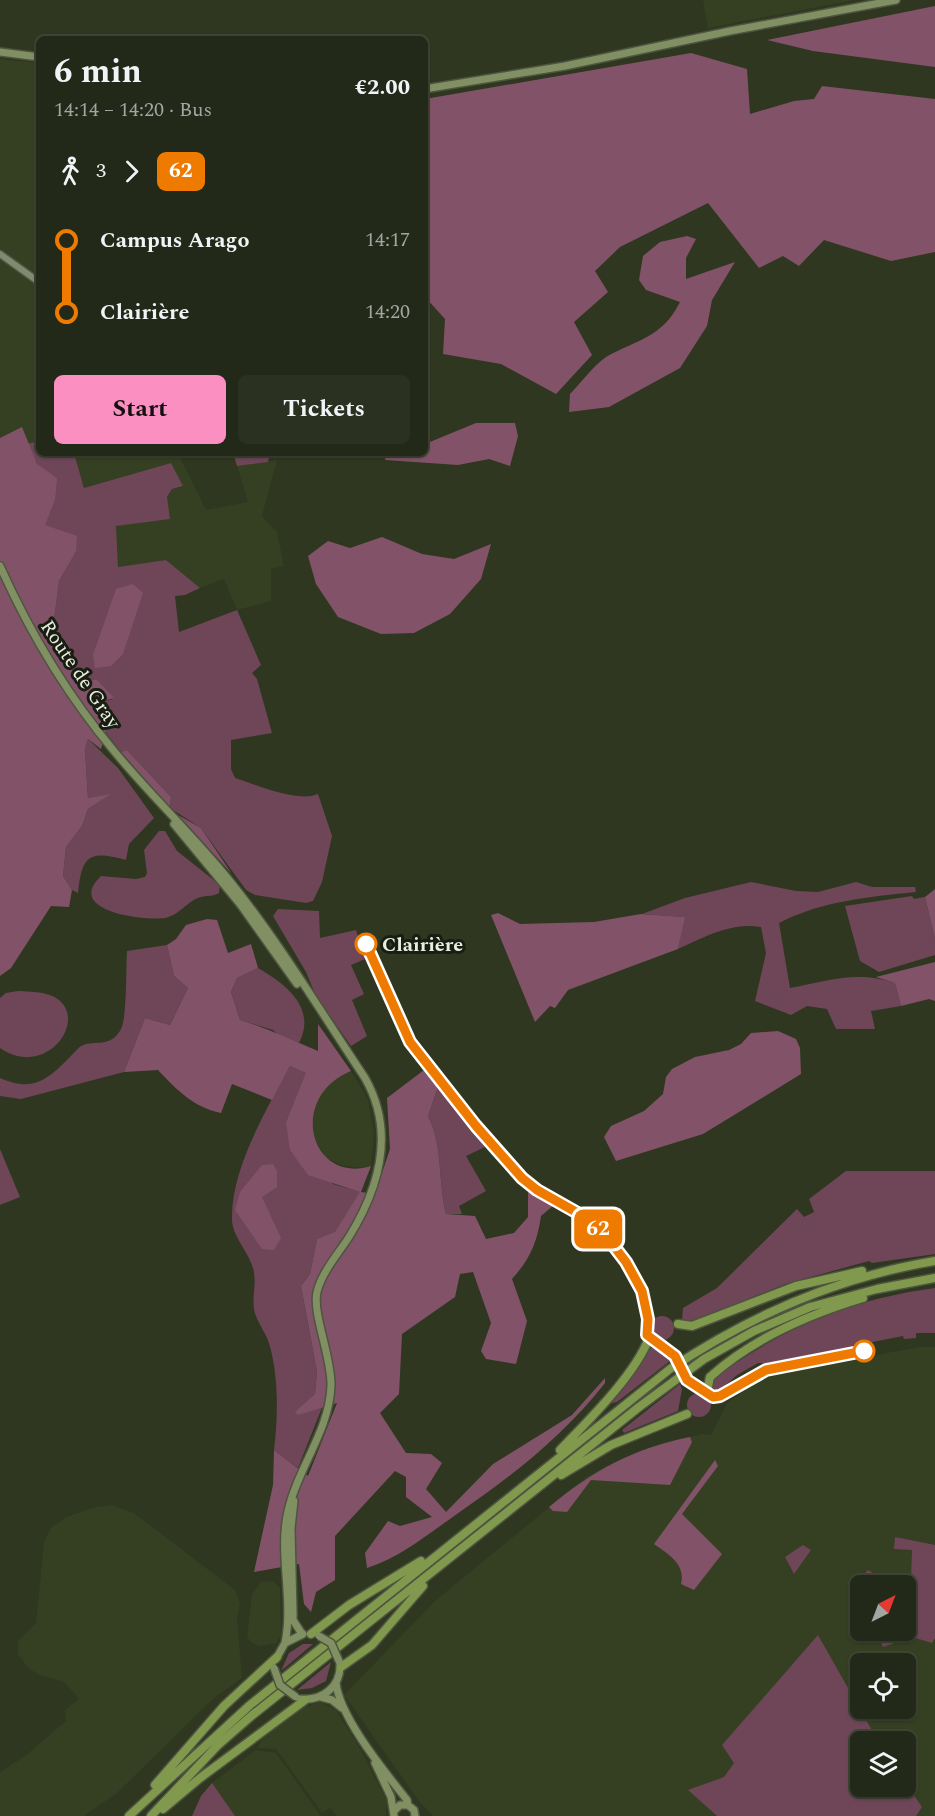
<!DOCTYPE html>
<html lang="en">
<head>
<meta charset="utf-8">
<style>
  body { margin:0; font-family:Spectral,serif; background:#2b3121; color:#f1f3f6; height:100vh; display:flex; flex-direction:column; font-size:22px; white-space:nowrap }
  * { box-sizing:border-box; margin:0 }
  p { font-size:20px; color:#a3a6a2 }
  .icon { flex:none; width:33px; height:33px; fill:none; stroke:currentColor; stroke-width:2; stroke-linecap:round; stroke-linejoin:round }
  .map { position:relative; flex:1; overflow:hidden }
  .panel { position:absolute; left:36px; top:36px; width:392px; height:420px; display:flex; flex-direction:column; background:#232918; border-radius:9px; box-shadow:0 2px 4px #0004,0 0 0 2px #404537 }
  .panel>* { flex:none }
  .badge { padding:0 12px; border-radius:9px; font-size:21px; line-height:39px }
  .needle { width:39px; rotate:42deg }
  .controls { position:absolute; left:850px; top:1575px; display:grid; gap:12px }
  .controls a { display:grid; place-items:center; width:66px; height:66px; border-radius:9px; background:#232918; box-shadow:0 2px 4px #0004,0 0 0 2px #404537; font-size:30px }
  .map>.badge { position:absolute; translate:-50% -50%; box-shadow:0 0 0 3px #fff }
  .legs { display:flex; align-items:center; gap:9px; height:66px; padding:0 18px; font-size:20px }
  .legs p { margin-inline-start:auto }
  .headline { display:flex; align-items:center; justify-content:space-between; height:102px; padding:0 18px }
  h1 { font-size:33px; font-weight:700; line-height:45px }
  .button { display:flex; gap:12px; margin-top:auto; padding:12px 18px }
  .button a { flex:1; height:69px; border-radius:9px; background:#fc8fc2; color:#111; font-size:24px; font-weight:700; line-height:69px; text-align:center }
  .button a+a { background:#2b3121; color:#f1f3f6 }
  ul { padding:0 18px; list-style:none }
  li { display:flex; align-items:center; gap:21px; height:72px; font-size:22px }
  li i { display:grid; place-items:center; width:9px; height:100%; margin:0 8px; background:currentColor }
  li i::after { content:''; width:15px; height:15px; margin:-8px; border:4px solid; border-radius:50%; background:#232918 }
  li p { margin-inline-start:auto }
  li:first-child i { background:linear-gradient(#0000 50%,currentColor 0) }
  li:last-child i { background:linear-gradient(currentColor 50%,#0000 0) }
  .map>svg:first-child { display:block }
  .built { fill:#353f21; fill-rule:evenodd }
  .green { fill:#6e4658 }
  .forest { fill:#825368 }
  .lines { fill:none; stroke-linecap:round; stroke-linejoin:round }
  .tertiary-casing { stroke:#4d5440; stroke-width:9 }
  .secondary-casing { stroke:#4d5440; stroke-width:10 }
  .trunk-casing { stroke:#4d5440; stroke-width:11 }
  .tertiary { stroke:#808a70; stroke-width:6 }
  .secondary { stroke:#809063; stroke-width:7 }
  .trunk { stroke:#80994d; stroke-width:8 }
  .secondary-bridge-casing { stroke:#4d5440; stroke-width:10; stroke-linecap:butt }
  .secondary-bridge { stroke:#809063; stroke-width:7 }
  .line-1-casing { stroke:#fff; stroke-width:14 }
  .line-1 { stroke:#ee7b00; stroke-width:9 }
  .stop-1-dot { fill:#fff; stroke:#ee7b00; stroke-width:3 }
  .labels { text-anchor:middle; stroke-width:6; stroke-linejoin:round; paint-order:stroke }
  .street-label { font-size:20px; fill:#e8eee0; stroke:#191d12 }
  .stop-label { font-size:20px; font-weight:bold; fill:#e8eee0; stroke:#191d12; text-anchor:start }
</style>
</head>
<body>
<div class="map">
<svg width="935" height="1816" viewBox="0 0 935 1816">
  <rect width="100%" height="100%" fill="#2f3720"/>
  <!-- built -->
  <path class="built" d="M703,0h151l-146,28z
    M0,59l39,4v377l-12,4 -6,-16 -21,10z
    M74,453h104l28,57 42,-8 -11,-36 40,-6 -15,56 15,16 7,34 -13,3v32l-34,9 -13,-31 -24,9 -34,-28 -48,7 -3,-41 11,-3 41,-26 5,-8 11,-2 -12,-24 -87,25z
    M351,1071l17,28 6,34 -3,33 -6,2 -22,-2 -17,-8 -12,-19 -3,-21 4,-15 11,-17 9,-9z
    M920,1347h15v469h-502l-14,-15 -75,-106 92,-95 150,-123 24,-13 55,-22 38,-8 8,1 16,-32 41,-29zM861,1586h45v44h-45zM861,1664h45v44h-45zM861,1742h45v44h-45z
    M112,1505l22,8 101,77 5,13 -3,15 5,60 -28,20 -97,95 -33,23h-84v-44l25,-16 41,-35 -1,-11 14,-11 -15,-17 -22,-6 -13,-7 -11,-15v-13l18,-18 8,-81 7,-14 15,-11 30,-10z
    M273,1581l7,7 1,47 -5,8 -16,3 -8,-3 -5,-6 5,-43 9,-12z
    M321,1702l15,8 25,40 26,52 -1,14h-49l-7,-8 -8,5 -46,-64 -19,-1 6,-9 37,-31z
    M256,1750l20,3 45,63h-129l9,-20 11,-13z"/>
  <!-- green -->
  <path class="green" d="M39,441v12h35l10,35 87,-25 12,23 -11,3 -5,8 3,22 -54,7 2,41 48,-7 34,28 -15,7 -10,1 4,36 58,-22 24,55 -9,8 5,6 15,54 -41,7v29l4,9c22,7 62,25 83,16l14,42 -10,46 -9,19 -7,2 -51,-8 -9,-5 -45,-62 -31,-20 1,-11 -44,-47 -6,2 -15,-19 2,-8 -15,-21 20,-5 -31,-19 -19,-20 -10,-32 6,-47 17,-29 -32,-27 11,-25 -28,-56z
    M233,453h37l-2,9 -31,4z
    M88,739l30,29 36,50 -25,26 -3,16c-37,-10 -44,-5 -48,33l-6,-3 -9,-14 3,-29 16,-21 6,-17 21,-14 -21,3 -3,-49z
    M159,831h6l12,20 43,34 -1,8c-7,4 -10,2 -18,4 -13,3 -21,18 -36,21 -22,3 -101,-7 -64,-42l35,3 9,-2 2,-4 -3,-23z
    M751,882l45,9 22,1 38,-10 16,5h43l1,5c-48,5 -94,9 -137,31l11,65c38,-7 67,-18 105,-5l6,23 -30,5 4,18h-39l-9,-20 -20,-3 -16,9 -36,-14 11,-48 -5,-26c-30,-5 -56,10 -83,22l6,-32 -42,-3 43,-16z
    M912,896l2,3 11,-2 10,42v16l-56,17 -19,-11 -15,-55z
    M278,909l41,2 1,27 36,-8 9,29 -14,6 13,29 -12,6 15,36 -16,10 -35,-50 -10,-24 -33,-56z
    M167,945l7,31 14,12 -18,37 -25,-7 -21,54 -103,27 -21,-3v-18c32,14 46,3 68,-19 4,-4 9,-10 13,-13 15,-7 29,3 40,-17 6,-10 5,-63 6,-78z
    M258,968c28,16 59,40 41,75l-20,-7 -6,-6 -33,-10 -9,-28 6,-14z
    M18,991c13,1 30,0 41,9 28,23 -14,79 -59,48v-50l6,-5z
    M290,1066l17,7 -21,49 47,62 28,8 -26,41 -18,6 -7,35 -9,12 16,86 -2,22 -17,21 25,-10 -25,63 -24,-18c4,-32 5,-74 -5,-107 -4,-12 -13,-22 -15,-34 -2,-14 3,-27 -1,-41 -5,-17 -21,-32 -21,-49 -1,-51 35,-110 58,-153z
    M438,1087l47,60 -19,9 20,35 -27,15 3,8h-16c-8,-32 -3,-69 -18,-98z
    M0,1149l20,48 -20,8z
    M846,1171h89v83l-63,9 -3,-2 -84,23 -95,39 -8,-3 1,-12 34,-20 80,-79 7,8 10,-5 -5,-13z
    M935,1288v45h-19v5l-12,1 -1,-3 -51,10v2l-80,15h-14l-21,12 -18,16 -6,-1 -1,-8c8,-11 23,-18 33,-25 59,-38 121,-60 190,-69z
    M650 1328a12 12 0 1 1 24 0a12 12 0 1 1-24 0Z
    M654,1347l10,5 6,9 -53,41 -9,2 40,-55z
    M680,1384l2,5 -4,22 -54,22 -2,-3z
    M687 1405a12 12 0 1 1 24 0a12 12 0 1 1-24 0Z
    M895,1537l40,8v93l-3,5 -20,-6 -29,10 -7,-16 30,-1v-44l-45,1 -5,-5 12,-12 5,3v5l38,2 1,-30 -18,-1z
    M803,1545l8,5 -17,24 -9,-17z
    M818,1635l60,106 -17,1v44h45v-2l16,23 -6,9h-199l-29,-26 36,-13 10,-14 -12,-18z
    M303,1644h10l-32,27 8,-18z
    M331,1662l-5,19 -14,7 -15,2z
    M212,1783l23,33h-43l9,-20z"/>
  <!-- forest -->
  <path class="forest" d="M935,6v61l-122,-16 -46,-11z
    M691,53l56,16 3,45 44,-13 20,-2 8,-13 113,13v153l-44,9 -67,-21 -25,26 -16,-10 -24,12 -51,-65 -88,44 -25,24 13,21 -34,30 18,33 -36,39 -55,-30 -58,-10 2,-35 -20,-22v-198z
    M687,236l9,3 -10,19v21l49,-17 -23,38 -5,26 -27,42 -71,39 -40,5 1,-18c11,-11 23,-28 36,-37 32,-18 56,-19 74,-55l-34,-12 -7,-10 4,-24 17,-14z
    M476,423h39l3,13 -8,30 -21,-7 -31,6 -73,-5 2,-7h37l1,-9z
    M22,427l15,37 20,14 -2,22 -10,25 32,11 -1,16 -17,29 -6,47 10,32 18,20h16l17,18 -21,6 15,21 -7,24 -13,-10 -3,10 3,49 23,-4 -23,15 -6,17 -16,21 -3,29 9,14 -3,17 -18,-1 -40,62 -11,8v-538z
    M382,537l40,17 32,5 37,-15 -10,35 -31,35 -36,19 -33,1 -43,-17 -22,-33 -8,-28 20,-15 22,7z
    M133,584l10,9 -20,61 -12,12 -16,2 -2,-13 23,-66z
    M127,750l44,47 -1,11 -49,-56z
    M178,815l23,13 31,46z
    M935,889v50l-10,-42z
    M498,913l22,11 74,-2 47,-8 44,3 -7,32 -110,41 -13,18 -5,-2 -15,16 -44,-107z
    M207,919l10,1 11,33 23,-9 7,24 -21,10 -6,14 9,28c27,8 51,20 78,31v-27l33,47c-64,26 -41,114 20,95l-10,26 14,2 15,-45 -3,-51 37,-28 14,17 -10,29c15,29 10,66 18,98l29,2 11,23 28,-6 14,-16v-28l26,16 -13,11c-4,27 -11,43 -29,63l15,42 -11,43 -30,-5 -5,-8 10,-28 -18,-51 -13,2 -5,23 -53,37 -3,60 -19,19 26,40 25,1 11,9 -16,26 20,23 47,-48 79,-49 33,-37v5c-46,58 -95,94 -155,136 -29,20 -50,38 -83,49l-2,-15 23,-32 12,5 32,-9 -26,-20v-20l-11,-6 -60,65v44l-19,12 -5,20 -7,-8 -5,-40 -45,8 19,-87 1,-35 34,26 29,-73 -39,12 -3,-3 20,-18 2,-22 -16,-86 9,-12 7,-35 18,-7 25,-40 -52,-17 -18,-25 -4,-28 20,-49 -16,-7 -18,34 -40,-16 -11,29c-28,-6 -44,-23 -63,-43l-34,2 21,-54 25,7 18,-37 -14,-12 -7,-31 9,-6 10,-14z
    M935,962v39l-6,-2 -28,7 -6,-23 -19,-6z
    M778,1031l18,8 4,9 1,26 -98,60 -87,27 -12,-24 7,-11 33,-15 19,-17 3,-17 6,-8 23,-12 34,-7 12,-6 10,-11z
    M273,1164l4,7v16l-15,10 19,41 -7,12 -12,-1 -27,-39 5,-18 22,-27z
    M690,1437l2,5 -22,43 -79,-5 -24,32 -14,-1 -4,-4c45,-37 83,-58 141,-70z
    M715,1460l3,6 -36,48 40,40 -28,36 -13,-6c5,-20 -13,-30 -27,-40z"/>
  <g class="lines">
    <defs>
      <path id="tertiary" d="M0,254l39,28"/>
      <path id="secondary" d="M0,52l39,5
        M424,89l141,-23 165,-35 166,-31
        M0,566c30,67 67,129 114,185 37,45 79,84 115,129 50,62 92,132 136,198 30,53 15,109 -16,159 -11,17 -27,35 -32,55 -5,21 15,66 14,94 -2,46 -33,81 -43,125 -10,42 6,89 -3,132
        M174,824l66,80 57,80
        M294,1501l-3,27 2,84v8l9,14
        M276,1659l9,-16 18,-9
        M336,1683c4,35 49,89 71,117l1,5
        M321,1697l11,3 10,8
        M301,1699c22,2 40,-13 39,-35
        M375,1763l16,34 3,19
        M394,1811l6,-6h8l6,5 1,6"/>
      <path id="trunk" d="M678,1324l14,2 104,-40 66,-15
        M707,1392l3,-15c42,-38 100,-63 153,-79
        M560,1450c28,-29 75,-75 89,-112
        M561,1475l50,-30 76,-31
        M311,1634l38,-29 72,-44
        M341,1667l31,-22 51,-59
        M155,1785l69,-79 53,-49
        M163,1809l37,-31 105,-78
        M129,1816l121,-111 420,-336c81,-54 168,-92 265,-108
        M151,1816l67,-71 32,-28 389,-310 65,-48 50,-28 56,-24 67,-18 58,-11"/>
    </defs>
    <!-- tertiary casing -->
    <use href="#tertiary" class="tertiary-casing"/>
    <!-- secondary casing -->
    <use href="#secondary" class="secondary-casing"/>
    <!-- trunk casing -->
    <use href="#trunk" class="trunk-casing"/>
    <!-- tertiary -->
    <use href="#tertiary" class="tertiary"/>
    <!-- secondary -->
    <use href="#secondary" class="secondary"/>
    <!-- trunk -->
    <use href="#trunk" class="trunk"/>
    <defs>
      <path id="secondary-bridge" d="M319,1636l12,7 8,18
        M274,1668l6,17 16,12"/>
    </defs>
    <!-- secondary-bridge casing -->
    <use href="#secondary-bridge" class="secondary-bridge-casing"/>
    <!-- secondary-bridge -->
    <use href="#secondary-bridge" class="secondary-bridge"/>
  </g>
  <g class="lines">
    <defs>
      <path id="line-1" d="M366,944l44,98 66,84 46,52 15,12 46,26 23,20 20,26 16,29 6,28 -1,16 28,21 12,24 26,17 7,-1 46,-26 98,-19"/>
    </defs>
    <!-- line-1 casing -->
    <use href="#line-1" class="line-1-casing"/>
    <!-- line-1 -->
    <use href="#line-1" class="line-1"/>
  </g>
  <!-- markers -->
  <g class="stop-1-dot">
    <circle cx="366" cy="944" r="10"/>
    <circle cx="864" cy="1351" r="10"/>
  </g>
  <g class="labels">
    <!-- street labels -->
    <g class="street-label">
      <text transform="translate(81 674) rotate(56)" y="7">Route de Gray</text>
    </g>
    <!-- stop labels -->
    <g class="stop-label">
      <text x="382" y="951">Clairière</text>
    </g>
  </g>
</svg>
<div class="controls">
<a><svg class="needle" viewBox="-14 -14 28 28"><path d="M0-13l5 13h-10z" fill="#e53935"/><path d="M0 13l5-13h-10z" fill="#a3a6a2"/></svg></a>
<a><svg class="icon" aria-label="locate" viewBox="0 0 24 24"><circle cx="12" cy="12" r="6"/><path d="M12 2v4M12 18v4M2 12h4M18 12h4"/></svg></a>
<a><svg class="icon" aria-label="layers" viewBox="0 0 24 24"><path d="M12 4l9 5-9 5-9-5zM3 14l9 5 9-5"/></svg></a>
</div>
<b class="badge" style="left:598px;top:1229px;background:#ee7b00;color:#fff">62</b>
<section class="panel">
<div class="headline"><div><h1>6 min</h1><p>14:14 – 14:20 · Bus</p></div><b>€2.00</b></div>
<div class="legs"><svg class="icon" aria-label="walk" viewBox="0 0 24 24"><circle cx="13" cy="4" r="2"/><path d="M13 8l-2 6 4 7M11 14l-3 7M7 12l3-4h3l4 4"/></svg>3<svg class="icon" aria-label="forward" viewBox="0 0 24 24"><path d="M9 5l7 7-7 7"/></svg><b class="badge" style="background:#ee7b00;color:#fff">62</b></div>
<ul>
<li><i style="color:#ee7b00"></i><b>Campus Arago</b><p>14:17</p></li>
<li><i style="color:#ee7b00"></i><b>Clairière</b><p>14:20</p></li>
</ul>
<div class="button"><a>Start</a><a>Tickets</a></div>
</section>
</div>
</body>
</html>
